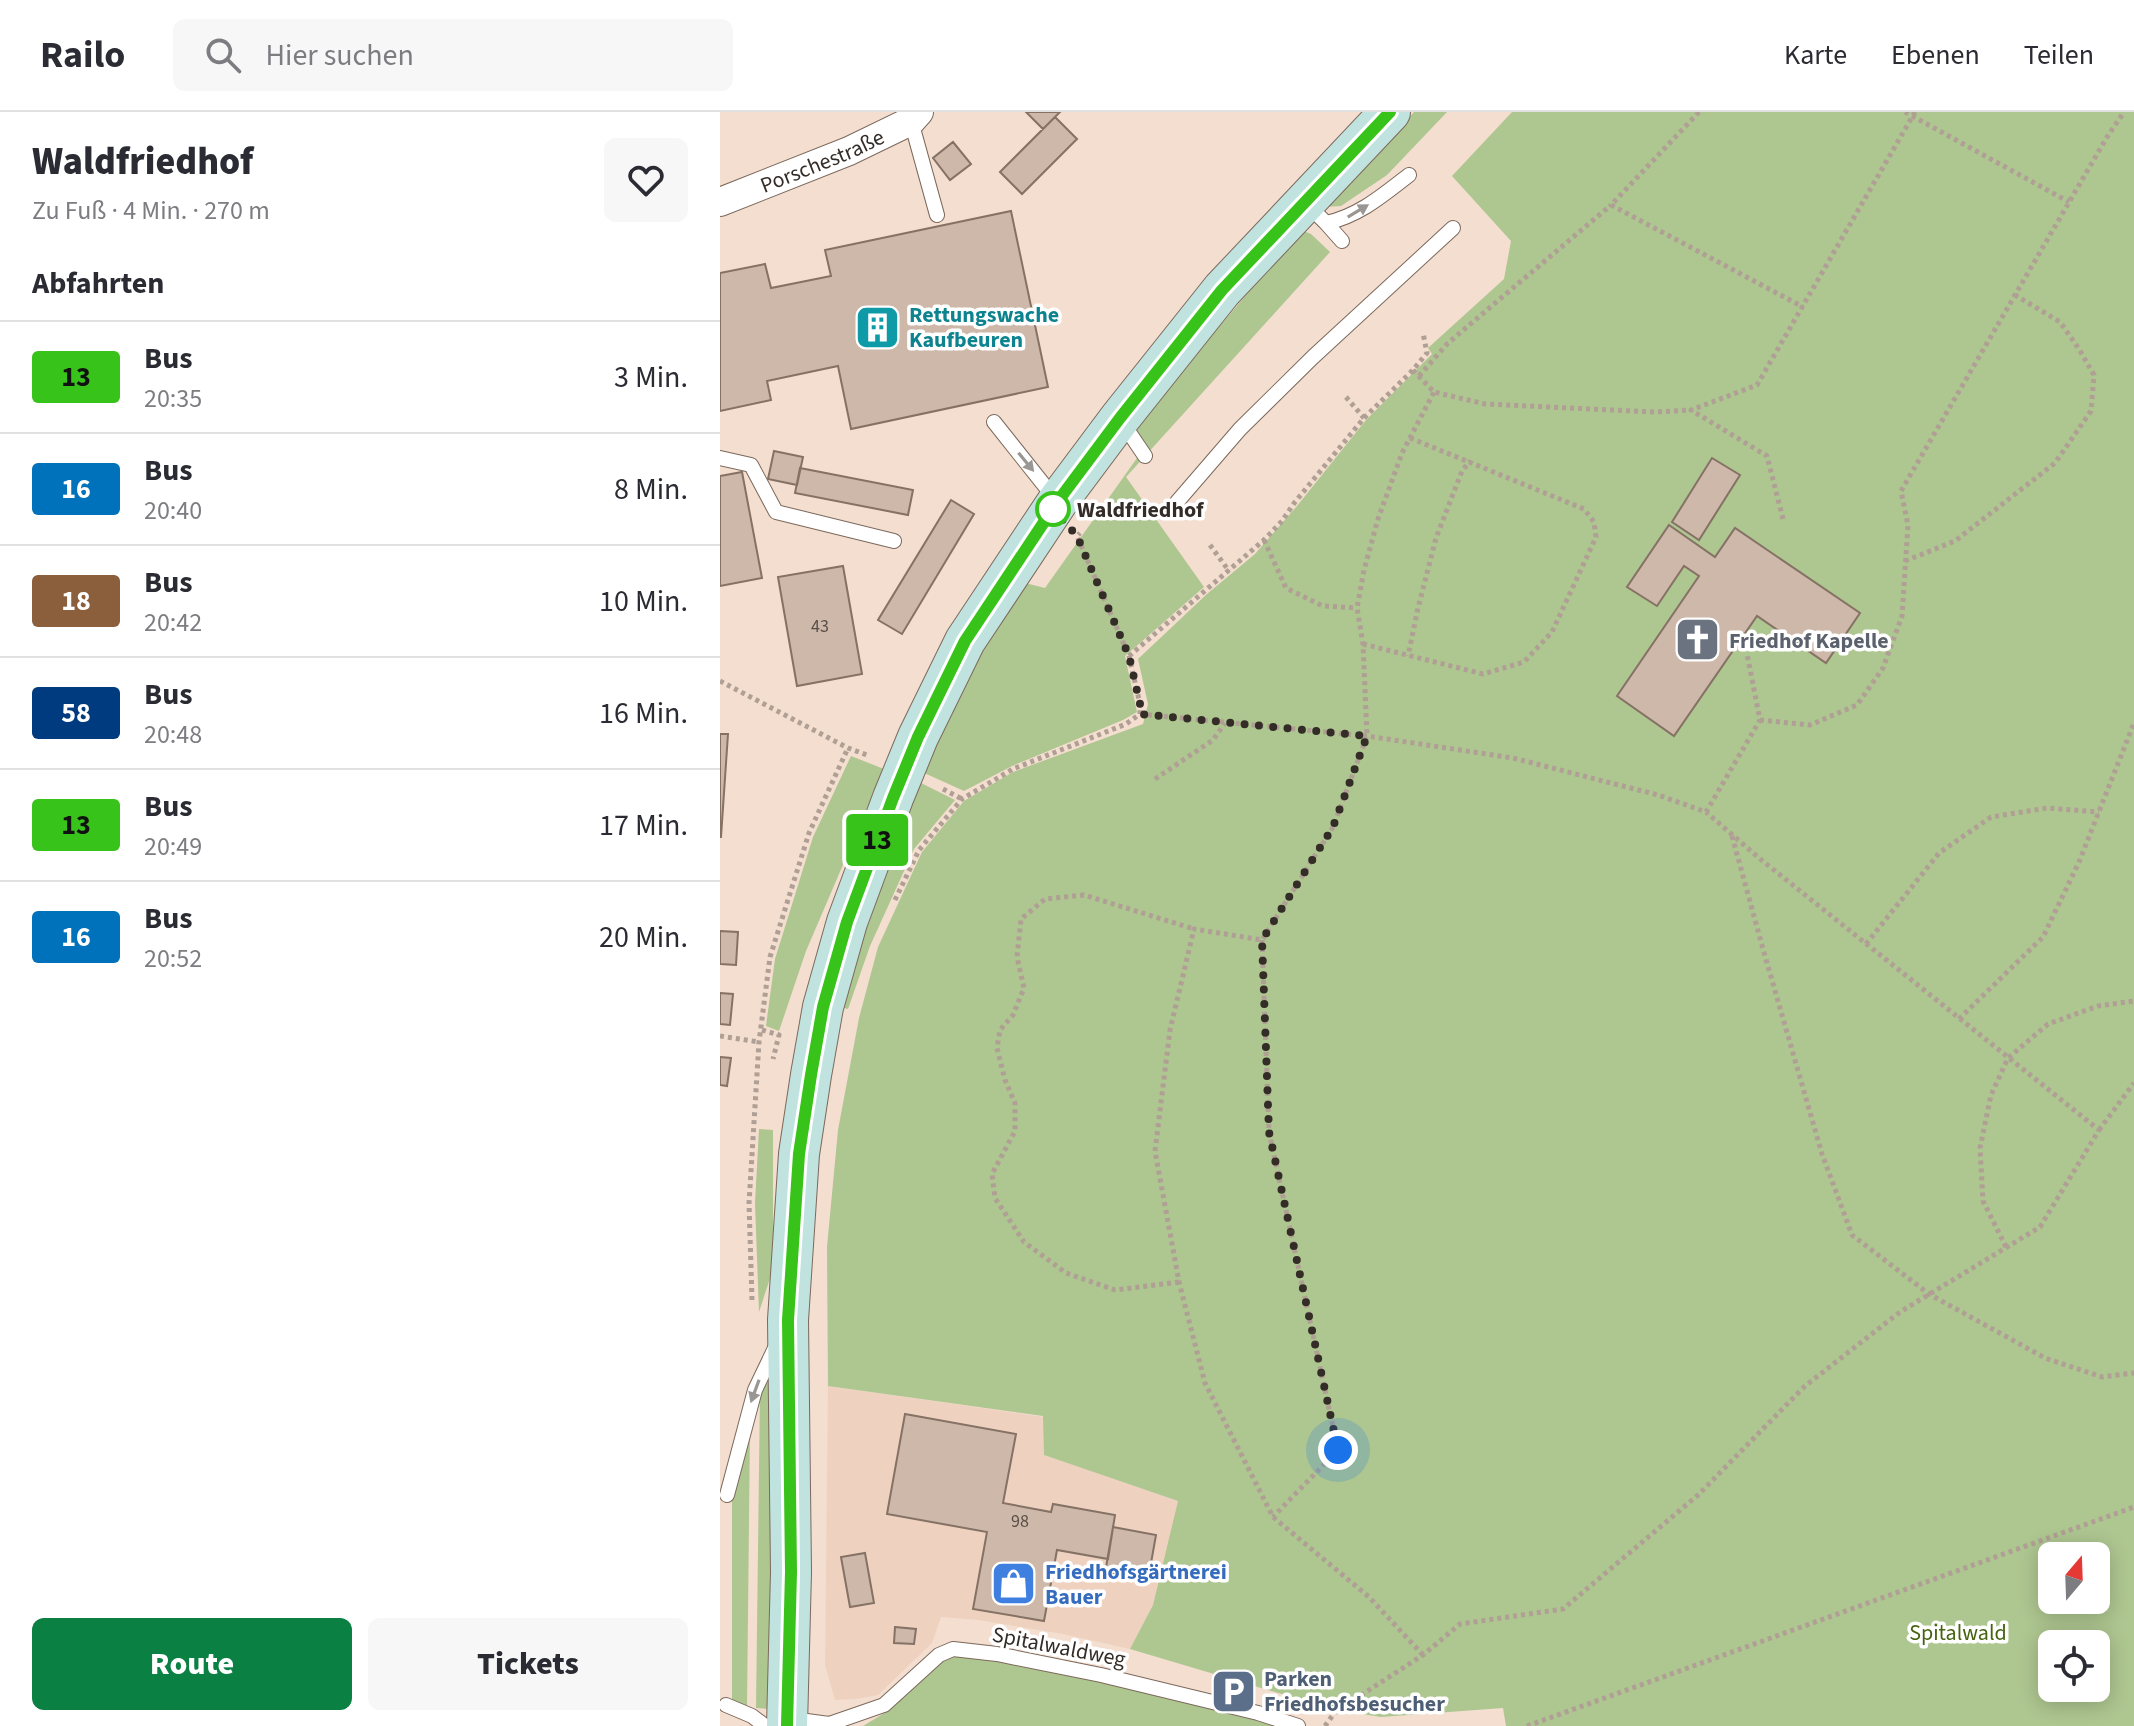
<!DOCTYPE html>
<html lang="de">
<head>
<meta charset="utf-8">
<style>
  body { margin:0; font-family:"Source Sans 3",sans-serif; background:#f7f7f7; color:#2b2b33; height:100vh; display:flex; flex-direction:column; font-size:30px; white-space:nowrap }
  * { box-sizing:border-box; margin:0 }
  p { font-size:26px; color:#7c7c81 }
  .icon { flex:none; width:44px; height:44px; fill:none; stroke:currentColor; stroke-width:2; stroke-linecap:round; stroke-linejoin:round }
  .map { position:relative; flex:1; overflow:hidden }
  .panel { display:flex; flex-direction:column; background:#fff; width:720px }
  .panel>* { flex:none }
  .badge { padding:0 16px; border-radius:6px; font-size:28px; line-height:52px }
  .needle { width:52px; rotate:19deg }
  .buttons { position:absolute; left:1318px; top:1430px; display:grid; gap:16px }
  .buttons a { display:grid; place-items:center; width:72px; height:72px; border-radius:12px; background:#fff; box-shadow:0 4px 20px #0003; font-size:40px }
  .you { position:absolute; width:40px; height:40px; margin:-20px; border:6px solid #fff; border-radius:50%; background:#1a73e8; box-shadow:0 0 0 12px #1a73e833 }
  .map>.badge { position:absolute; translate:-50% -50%; box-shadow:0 0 0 4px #fff }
  h2 { padding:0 32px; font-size:30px; line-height:72px }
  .round { display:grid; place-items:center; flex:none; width:84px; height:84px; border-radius:12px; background:#f7f7f7 }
  .headline { display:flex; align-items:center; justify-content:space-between; height:136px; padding:0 32px }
  h1 { font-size:38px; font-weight:800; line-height:60px }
  .action { display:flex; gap:16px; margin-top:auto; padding:16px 32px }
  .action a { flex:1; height:92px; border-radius:12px; background:#0b8043; color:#fff; font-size:32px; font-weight:800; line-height:92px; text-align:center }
  .action a+a { background:#f7f7f7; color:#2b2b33 }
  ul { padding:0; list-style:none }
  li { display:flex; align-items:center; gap:24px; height:112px; padding:0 32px; border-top:2px solid #e1e1e2 }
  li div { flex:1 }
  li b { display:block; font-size:30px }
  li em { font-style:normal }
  li .badge { min-width:88px; font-weight:700; text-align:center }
  header { display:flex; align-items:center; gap:48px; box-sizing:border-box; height:112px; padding:0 40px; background:#fff; border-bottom:2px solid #e1e1e2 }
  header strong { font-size:38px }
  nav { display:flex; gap:44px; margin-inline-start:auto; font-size:28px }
  .search { width:560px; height:72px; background:#f7f7f7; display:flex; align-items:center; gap:20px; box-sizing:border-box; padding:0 28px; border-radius:12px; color:#7c7c81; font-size:30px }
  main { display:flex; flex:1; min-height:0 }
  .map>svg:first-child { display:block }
  .built { fill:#eed2bf }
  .green { fill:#aec690; fill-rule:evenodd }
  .building { fill:#cdb8aa; stroke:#857265; stroke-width:2 }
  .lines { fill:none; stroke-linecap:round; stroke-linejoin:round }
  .service-casing { stroke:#7c695c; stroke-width:16 }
  .minor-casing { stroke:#7c695c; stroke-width:30 }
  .secondary-casing { stroke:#7c695c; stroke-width:42 }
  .path { stroke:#b09f94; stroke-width:5; stroke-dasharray:4 4; stroke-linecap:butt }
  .service { stroke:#fff; stroke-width:14 }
  .minor { stroke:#fff; stroke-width:28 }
  .secondary { stroke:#c0e3df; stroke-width:40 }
  .oneway { fill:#9a9693 }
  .line-casing { stroke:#fff; stroke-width:18 }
  .line { stroke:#38c31b; stroke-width:12 }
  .walk { stroke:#342c27; stroke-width:8; stroke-dasharray:0 14.4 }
  .stop-dot { fill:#fff; stroke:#38c31b; stroke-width:4 }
  .labels { text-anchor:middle; stroke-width:7; stroke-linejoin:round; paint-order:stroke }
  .number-label { font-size:18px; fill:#5a4f48 }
  .street-label { font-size:22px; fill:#342c27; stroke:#fff }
  .culture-label { font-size:22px; font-weight:bold; fill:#0d838f; stroke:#fff; text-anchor:start }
  .stop-label { font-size:22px; font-weight:bold; fill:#342c27; stroke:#fff; text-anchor:start }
  .worship-label { font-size:22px; font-weight:bold; fill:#5b616d; stroke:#fff; text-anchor:start }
  .shop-label { font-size:22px; font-weight:bold; fill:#366cbe; stroke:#fff; text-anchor:start }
  .park-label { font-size:22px; fill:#476310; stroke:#fff }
  .service-label { font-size:22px; font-weight:bold; fill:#4e5e75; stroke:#fff; text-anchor:start }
</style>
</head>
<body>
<header>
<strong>Railo</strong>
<div class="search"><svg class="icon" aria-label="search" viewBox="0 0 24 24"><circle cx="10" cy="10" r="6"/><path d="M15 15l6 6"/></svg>Hier suchen</div>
<nav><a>Karte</a><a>Ebenen</a><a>Teilen</a></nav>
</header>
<main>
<section class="panel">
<div class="headline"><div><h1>Waldfriedhof</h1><p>Zu Fuß · 4 Min. · 270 m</p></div><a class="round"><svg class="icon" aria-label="heart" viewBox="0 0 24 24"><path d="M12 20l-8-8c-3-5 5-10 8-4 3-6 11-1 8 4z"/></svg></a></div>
<h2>Abfahrten</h2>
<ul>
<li><span class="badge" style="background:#38c31b;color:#111">13</span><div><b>Bus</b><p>20:35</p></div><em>3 Min.</em></li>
<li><span class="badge" style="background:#0072bc;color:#fff">16</span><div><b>Bus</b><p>20:40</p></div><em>8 Min.</em></li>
<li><span class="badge" style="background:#8b5e3c;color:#fff">18</span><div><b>Bus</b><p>20:42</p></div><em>10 Min.</em></li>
<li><span class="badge" style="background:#003b80;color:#fff">58</span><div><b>Bus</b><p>20:48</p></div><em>16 Min.</em></li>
<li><span class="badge" style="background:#38c31b;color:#111">13</span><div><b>Bus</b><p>20:49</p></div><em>17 Min.</em></li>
<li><span class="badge" style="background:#0072bc;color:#fff">16</span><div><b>Bus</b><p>20:52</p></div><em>20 Min.</em></li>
</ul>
<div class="action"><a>Route</a><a>Tickets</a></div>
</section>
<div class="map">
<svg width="1414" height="1614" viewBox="0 0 1414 1614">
  <rect width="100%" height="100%" fill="#f3decf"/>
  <!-- built -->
  <path class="built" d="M108,1274l216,31v38l134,46 -25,104 -23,44 -67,-15 -85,-14 -37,-3 -9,26 -54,52 -22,4 -21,1 -10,-35z"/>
  <!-- green -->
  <path class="green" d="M694,0h33l-60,63 -46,31 -17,1z
    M792,0h622v1614h-628l-3,-18 -122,9 -49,-8 -202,-60 23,-44 25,-104 -134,-46 -1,-39 -215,-30 -1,-139 11,-117 21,-112 19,-71 44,-95 42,-51 49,-29 130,-48 5,-20 -10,-45 69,-65 48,-40 42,-48 69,-86 66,-66 -4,-6 76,-69 7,-38 -59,-65zM1332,1444h44v44h-44zM1332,1532h44v44h-44z
    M581,118l10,4 19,18 -204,225 78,110 -79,69 12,56 -14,8 -111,46 -48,25 -42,-19 60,-127 39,-63 24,6 97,-137 -9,-22z
    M131,644l33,13 -78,182 -27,80 -13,-5 9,-67 38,-122z
    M197,669l38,19 -41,49 -44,97 -22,63 -8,-2 23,-76z
    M39,1017l14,1v139l-14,43 -4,-109z
    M51,1267l1,197 -2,133 -14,-1 4,-316z
    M30,1313l-3,283 -15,-7v-205z
    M234,1543l41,4 45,9 216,49 22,9h-415l25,-15 55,-51z"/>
  <!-- building -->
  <path class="building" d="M306,0h34l-17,17z
    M335,5l22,22 -55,55 -22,-22z
    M233,30l18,22 -21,16 -17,-22z
    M291,99l37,176 -197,42 -13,-63 -71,15 4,19 -51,11v-138l45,-9 6,24 60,-12 -6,-26z
    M54,339l29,6 -6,28 -29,-6z
    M992,346l28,17 -41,65 -27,-18z
    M80,356l113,22 -5,25 -113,-22z
    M22,360l20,106 -42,8v-110z
    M231,388l23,14 -72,120 -24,-14z
    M949,413l46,32 20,-29 125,85 -34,50 -69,-47 -83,120 -57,-40 82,-120 -15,-10 -27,40 -30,-19z
    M123,454l19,108 -65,12 -19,-109z
    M0,622h8l-7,103h-1z
    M0,819l18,1 -2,33 -16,-1z
    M0,881l13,1 -3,31 -10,-1z
    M0,945l11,1 -4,28 -7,-1z
    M185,1302l111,20 -13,69 48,9 2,-8 62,11 -7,44 -51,-9 -13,71 -71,-12 14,-77 -100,-18z
    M393,1415l43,8 -8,45 -43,-7z
    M145,1441l9,50 -24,4 -9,-50z
    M175,1515l21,2 -2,15 -20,-1z"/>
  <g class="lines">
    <defs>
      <path id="service" d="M191,9l26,94
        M586,91l20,20c33,-7 57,-28 83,-48
        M606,111l16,18
        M274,310l62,78
        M402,310l23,34
        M0,346l31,7 25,47 118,29
        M457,390l63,-73 73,-72 140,-129
        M7,1383l28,-105 21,-44
        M6,1593l26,11 13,10
        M72,1607l37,5 55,-19 55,-50 14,-6 44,5 104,21 157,38 40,13"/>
      <g id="minor">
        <path id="s1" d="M0,90l129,-51 62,-30 8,-9"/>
      </g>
      <path id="secondary" d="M67,1614l4,-154 -3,-252 11,-166 12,-79 12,-68 24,-85 46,-124 25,-61 47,-96 93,-140 62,-83 102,-128 168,-178"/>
    </defs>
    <!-- service casing -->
    <use href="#service" class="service-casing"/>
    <!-- minor casing -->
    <use href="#minor" class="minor-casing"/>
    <!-- secondary casing -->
    <use href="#secondary" class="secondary-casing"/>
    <!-- path -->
    <path class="path" d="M979,0l-88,93 192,102
      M1185,0l164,90
      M693,258l21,22 51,12 170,8 36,-2
      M699,264l29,-33 163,-138
      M626,285l18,21
      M690,326l59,24
      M1063,407l-16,-63 -76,-46 66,-25 158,-273
      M544,428l22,48 37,18 34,2
      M490,433l19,26
      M1185,449l50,-20 100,-78 36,-52 3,-36 -15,-26 -19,-27 -45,-27
      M643,532l120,30 41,-12 28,-30 44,-95 -2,-15 -10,-13 -115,-47 -7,9 -26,67 -18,70 -10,48
      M409,544l135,-116 18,-19 13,-19 69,-84 49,-48 14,-17 -4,-20
      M0,569l128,67 19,7
      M420,602l227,22 146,22 145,37 48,17 54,-92 -13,-66
      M1040,608l50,5 47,-20 26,-37 19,-52 6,-91 -7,-34 206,-354 17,-25
      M435,667l58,-39 12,-17
      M223,677l19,10
      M1012,724l31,113 59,205 30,81 77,59 116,64 57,19 32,-4
      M175,788l24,-50 43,-51 51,-30 113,-45 14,-10v-10l-11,-48 -52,-120 3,-3
      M542,828l7,192 69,318 -65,67
      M1146,832l73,-91 52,-36 56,-9 52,4
      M1239,907l84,-82 36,-75 55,-139
      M42,918l17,5 -6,24
      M0,924l39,6
      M1379,1018l35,-47
      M1286,1135l-23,-46 -3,-53 11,-53 17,-37 40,-34 50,-18 36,-5
      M459,1170l-64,8 -49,-17 -42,-31 -29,-44 -3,-24 23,-43v-28l-10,-23 -8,-32 3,-18 13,-15 11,-27 -7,-31 4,-38 24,-20 39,-4 110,34
      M32,1188l-3,-97 10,-161 11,-85 39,-124 39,-85
      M703,1543l-54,-58 -96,-80 -68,-134 -26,-101 -24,-131 15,-121 24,-101 68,11 71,-113 34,-91 -4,-92 -6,-36 7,-38 14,-51 24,-66 32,-61
      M605,1614l10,-14 88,-57 37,-31 103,-15 135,-114 107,-109 95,-74 140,-85 59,-97 -340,-272 -53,-46
      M807,1614l607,-219"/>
    <!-- service -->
    <use href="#service" class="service"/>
    <!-- minor -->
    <use href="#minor" class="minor"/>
    <!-- secondary -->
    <use href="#secondary" class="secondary"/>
  </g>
  <!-- one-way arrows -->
  <defs><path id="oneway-solid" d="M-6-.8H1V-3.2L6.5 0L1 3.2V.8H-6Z" transform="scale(2)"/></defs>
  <g class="oneway">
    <use href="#oneway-solid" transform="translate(638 99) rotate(-31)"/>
    <use href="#oneway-solid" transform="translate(306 350) rotate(51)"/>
    <use href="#oneway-solid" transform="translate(35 1279) rotate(110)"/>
  </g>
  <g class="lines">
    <defs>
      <path id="line" d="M67,1614l4,-154 -3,-252 11,-166 12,-79 12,-68 24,-85 46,-124 25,-61 47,-96 93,-140 62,-83 102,-128 168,-178"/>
    </defs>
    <!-- line casing -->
    <use href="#line" class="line-casing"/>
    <!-- line -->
    <use href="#line" class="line"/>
    <!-- walk -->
    <path class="walk" d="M333,397l24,27 52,120 11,48v10l227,22 -34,91 -71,113 7,192 69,318"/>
  </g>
  <!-- icons -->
  <defs>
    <symbol id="building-square" viewBox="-11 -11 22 22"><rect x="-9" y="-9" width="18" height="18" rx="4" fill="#0f9aa8" stroke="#fff"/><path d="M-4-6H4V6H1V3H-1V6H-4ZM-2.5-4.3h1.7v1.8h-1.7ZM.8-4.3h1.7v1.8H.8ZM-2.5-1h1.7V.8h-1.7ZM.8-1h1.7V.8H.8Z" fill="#fff"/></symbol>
    <symbol id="church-square" viewBox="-11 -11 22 22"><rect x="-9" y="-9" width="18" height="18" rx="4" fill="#6b7280" stroke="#fff"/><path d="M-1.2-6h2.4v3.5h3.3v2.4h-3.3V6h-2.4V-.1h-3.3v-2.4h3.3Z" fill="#fff"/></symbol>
    <symbol id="shop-square" viewBox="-11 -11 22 22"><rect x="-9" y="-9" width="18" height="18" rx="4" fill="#3f7fe0" stroke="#fff"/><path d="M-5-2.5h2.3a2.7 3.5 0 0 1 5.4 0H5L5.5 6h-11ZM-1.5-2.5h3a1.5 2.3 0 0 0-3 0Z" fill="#fff"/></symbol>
    <symbol id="parking-square" viewBox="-11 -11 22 22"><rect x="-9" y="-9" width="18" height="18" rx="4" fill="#5c6f8a" stroke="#fff"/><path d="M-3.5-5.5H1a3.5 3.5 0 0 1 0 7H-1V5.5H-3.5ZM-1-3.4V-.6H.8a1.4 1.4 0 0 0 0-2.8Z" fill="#fff"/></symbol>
  </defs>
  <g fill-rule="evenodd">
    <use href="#building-square" x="132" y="190" width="51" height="51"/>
    <use href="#church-square" x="952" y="502" width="51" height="51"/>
    <use href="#shop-square" x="268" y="1446" width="51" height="51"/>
    <use href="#parking-square" x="488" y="1554" width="51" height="51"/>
  </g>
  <!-- markers -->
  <circle class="stop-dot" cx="333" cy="397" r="16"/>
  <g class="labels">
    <!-- number labels -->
    <g class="number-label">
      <text x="100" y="520">43</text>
      <text x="300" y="1415">98</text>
    </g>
    <!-- street labels -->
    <g class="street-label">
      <text dy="8" stroke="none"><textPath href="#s1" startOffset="110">Porschestraße</textPath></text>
      <text transform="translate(339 1534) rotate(11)" y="8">Spitalwaldweg</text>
    </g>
    <!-- culture labels -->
    <g class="culture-label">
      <text x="189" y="210">Rettungswache<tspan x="189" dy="25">Kaufbeuren</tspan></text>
    </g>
    <!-- stop labels -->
    <g class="stop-label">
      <text x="357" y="405">Waldfriedhof</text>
    </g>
    <!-- worship labels -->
    <g class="worship-label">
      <text x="1009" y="536">Friedhof Kapelle</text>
    </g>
    <!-- shop labels -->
    <g class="shop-label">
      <text x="325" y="1467">Friedhofsgärtnerei<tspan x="325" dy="25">Bauer</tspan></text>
    </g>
    <!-- park labels -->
    <g class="park-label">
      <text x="1238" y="1528">Spitalwald</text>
    </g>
    <!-- service labels -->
    <g class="service-label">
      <text x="544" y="1574">Parken<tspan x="544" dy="25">Friedhofsbesucher</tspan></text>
    </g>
  </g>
</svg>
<div class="buttons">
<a><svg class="needle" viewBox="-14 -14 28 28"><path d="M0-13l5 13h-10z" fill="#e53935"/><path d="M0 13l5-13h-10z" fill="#7c7c81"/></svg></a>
<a><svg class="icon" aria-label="locate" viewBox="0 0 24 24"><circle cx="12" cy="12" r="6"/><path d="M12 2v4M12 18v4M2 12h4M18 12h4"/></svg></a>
</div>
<div class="you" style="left:618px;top:1338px"></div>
<b class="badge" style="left:157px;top:728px;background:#38c31b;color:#111">13</b>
</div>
</main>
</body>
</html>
